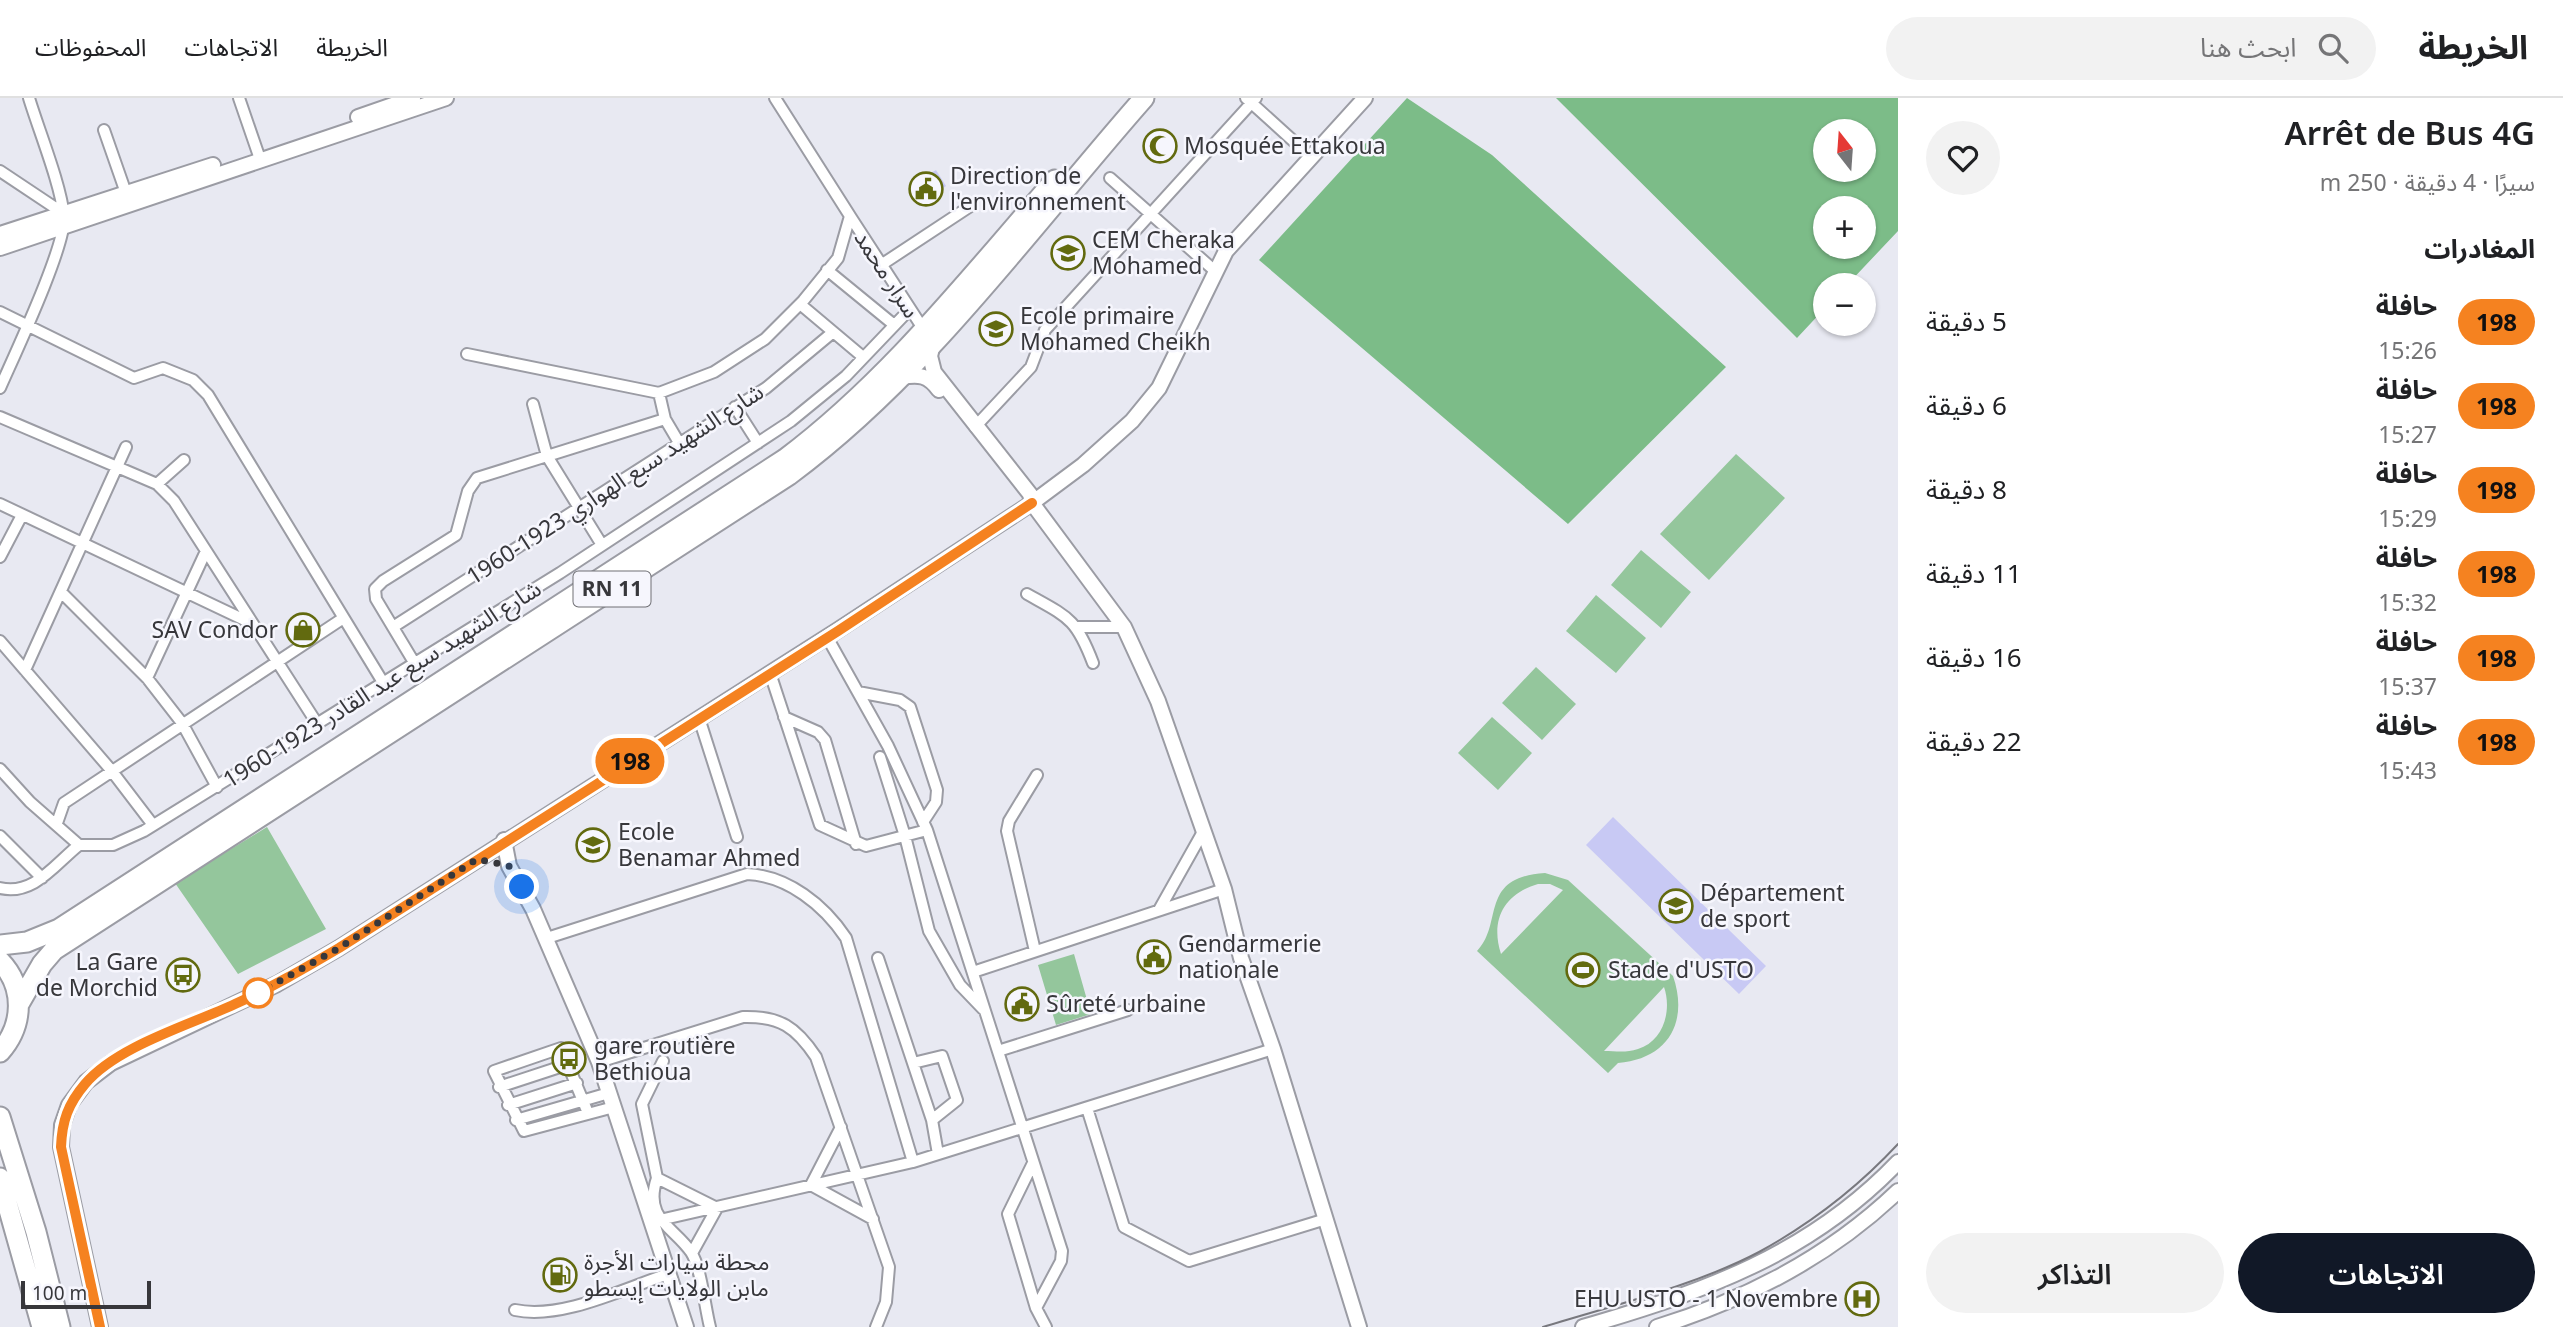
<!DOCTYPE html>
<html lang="ar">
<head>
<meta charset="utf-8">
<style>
  body { margin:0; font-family:"Noto Sans","Noto Sans Arabic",sans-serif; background:#f2f2f2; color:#202124; direction:rtl; height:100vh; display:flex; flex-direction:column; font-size:26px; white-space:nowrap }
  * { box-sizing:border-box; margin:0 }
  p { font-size:23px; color:#757577 }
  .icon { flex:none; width:38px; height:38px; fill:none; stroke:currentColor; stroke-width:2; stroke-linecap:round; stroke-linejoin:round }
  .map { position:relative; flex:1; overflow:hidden; direction:ltr }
  .details { display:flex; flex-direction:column; background:#fff; width:665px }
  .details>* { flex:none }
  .badge { padding:0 14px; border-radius:23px; font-size:24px; line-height:46px }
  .needle { width:46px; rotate:343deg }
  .fabs { position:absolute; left:1813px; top:21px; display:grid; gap:14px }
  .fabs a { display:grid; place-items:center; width:63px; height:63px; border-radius:50%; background:#fff; box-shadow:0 2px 5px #0004; font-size:35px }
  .scale { position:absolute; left:21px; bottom:18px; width:130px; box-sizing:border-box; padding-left:7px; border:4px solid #37373b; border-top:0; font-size:19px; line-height:24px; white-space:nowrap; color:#37373b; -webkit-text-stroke:5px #f6f6fd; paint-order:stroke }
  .you { position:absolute; width:35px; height:35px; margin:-18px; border:5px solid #fff; border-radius:50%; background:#1a73e8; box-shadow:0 0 0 10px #1a73e833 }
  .map>.badge { position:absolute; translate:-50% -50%; box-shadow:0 0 0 4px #fff }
  h2 { padding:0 28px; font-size:26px; line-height:63px }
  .round { display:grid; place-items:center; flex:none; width:74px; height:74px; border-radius:37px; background:#f2f2f2 }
  .head { display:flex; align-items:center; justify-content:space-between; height:119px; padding:0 28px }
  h1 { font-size:33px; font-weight:600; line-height:52px }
  .button { display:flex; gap:14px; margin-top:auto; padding:14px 28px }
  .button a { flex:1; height:80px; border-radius:42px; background:#111827; color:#fff; font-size:28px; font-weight:600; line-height:80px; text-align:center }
  .button a+a { background:#f2f2f2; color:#202124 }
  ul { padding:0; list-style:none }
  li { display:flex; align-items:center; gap:21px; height:84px; padding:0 28px }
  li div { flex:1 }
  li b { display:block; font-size:26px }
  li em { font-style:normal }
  li .badge { min-width:77px; font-weight:700; text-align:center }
  header { display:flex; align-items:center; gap:42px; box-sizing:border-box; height:98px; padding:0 35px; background:#fff; border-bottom:2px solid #e0e0e0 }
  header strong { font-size:33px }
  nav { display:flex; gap:38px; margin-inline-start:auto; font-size:24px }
  .search { width:490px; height:63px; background:#f2f2f2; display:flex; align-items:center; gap:18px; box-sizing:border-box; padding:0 24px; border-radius:38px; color:#757577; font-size:26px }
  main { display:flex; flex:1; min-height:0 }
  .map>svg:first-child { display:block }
  .green { fill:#94c69c; fill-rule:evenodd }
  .forest { fill:#7cbc88; fill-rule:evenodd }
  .building { fill:#c8c9f4 }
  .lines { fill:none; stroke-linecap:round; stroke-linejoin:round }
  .street-casing { stroke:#9b9ca4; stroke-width:14 }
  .secondary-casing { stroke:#9b9ca4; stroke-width:18 }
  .highway-casing { stroke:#9b9ca4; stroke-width:23 }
  .street { stroke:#fff; stroke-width:10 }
  .secondary { stroke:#fff; stroke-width:14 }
  .highway { stroke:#fff; stroke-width:19 }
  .tram { stroke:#78787e; stroke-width:2 }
  .line-casing { stroke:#fff; stroke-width:16 }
  .line { stroke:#f58220; stroke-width:10 }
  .walk { stroke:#37373b; stroke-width:7; stroke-dasharray:0 12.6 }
  .stop-dot { fill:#fff; stroke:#f58220; stroke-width:3.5 }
  .labels { text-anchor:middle; stroke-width:5; stroke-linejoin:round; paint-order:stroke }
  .shield { fill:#f6f6fd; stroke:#707075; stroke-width:2 }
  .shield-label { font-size:21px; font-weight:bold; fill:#37373b }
  .poi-label { font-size:23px; fill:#37373b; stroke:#f6f6fd; text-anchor:start }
  .street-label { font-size:23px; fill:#37373b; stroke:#f6f6fd }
</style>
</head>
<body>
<header>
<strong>الخريطة</strong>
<div class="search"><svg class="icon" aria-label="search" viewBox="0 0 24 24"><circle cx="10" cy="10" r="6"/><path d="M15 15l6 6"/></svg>ابحث هنا</div>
<nav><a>الخريطة</a><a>الاتجاهات</a><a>المحفوظات</a></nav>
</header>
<main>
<section class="details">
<div class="head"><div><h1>Arrêt de Bus 4G</h1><p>سيرًا · 4 دقيقة · 250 m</p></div><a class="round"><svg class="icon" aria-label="heart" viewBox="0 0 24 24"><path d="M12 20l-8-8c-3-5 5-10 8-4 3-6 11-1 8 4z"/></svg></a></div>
<h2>المغادرات</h2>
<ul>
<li><span class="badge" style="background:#f58220;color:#111">198</span><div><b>حافلة</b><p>15:26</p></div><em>5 دقيقة</em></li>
<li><span class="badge" style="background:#f58220;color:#111">198</span><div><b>حافلة</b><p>15:27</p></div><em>6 دقيقة</em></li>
<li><span class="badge" style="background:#f58220;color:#111">198</span><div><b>حافلة</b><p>15:29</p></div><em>8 دقيقة</em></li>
<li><span class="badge" style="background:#f58220;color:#111">198</span><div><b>حافلة</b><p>15:32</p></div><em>11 دقيقة</em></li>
<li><span class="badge" style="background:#f58220;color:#111">198</span><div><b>حافلة</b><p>15:37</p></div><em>16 دقيقة</em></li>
<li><span class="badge" style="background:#f58220;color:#111">198</span><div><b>حافلة</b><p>15:43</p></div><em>22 دقيقة</em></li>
</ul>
<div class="button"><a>الاتجاهات</a><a>التذاكر</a></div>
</section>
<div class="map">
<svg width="1898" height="1229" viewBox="0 0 1898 1229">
  <rect width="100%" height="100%" fill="#e8e9f2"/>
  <!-- green -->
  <path class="green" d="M1736,356l49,44 -76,82 -49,-46z
    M1641,452l50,42 -30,36 -50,-43z
    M1596,497l50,43 -30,35 -50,-42z
    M1536,569l40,37 -34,36 -40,-37z
    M1492,619l40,36 -34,37 -40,-37z
    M267,729l59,102 -88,45 -63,-91z
    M1545,775l23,7 105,96c16,46 -5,83 -55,87l-10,10 -131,-122c27,-27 1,-74 68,-78zM1538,786h12l13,6 -62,64c-11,-34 3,-60 37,-70zM1664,889c8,23 0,54 -26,62 -12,4 -22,2 -34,2z
    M1074,856l17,60 -35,11 -18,-60z"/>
  <!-- forest -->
  <path class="forest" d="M1407,0l85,57 234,212 -158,157 -309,-264z
    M1556,0h342v133l-51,54h-22v23l-28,30zM1825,33h39v39h-39zM1825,110h39v39h-39z"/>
  <!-- building -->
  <path class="building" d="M936,72l10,16 -25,18 -11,-19z
    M1613,719l153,149 -27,28 -153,-149z"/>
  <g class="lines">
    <defs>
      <path id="street" d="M239,0l21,61
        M775,0l75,118
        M1246,0l65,59
        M104,32l22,63
        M0,73l63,42
        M1110,80l105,93
        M881,167l91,-60
        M827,172l66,54
        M800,206l63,53
        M0,214l134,66 29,-10 30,12 15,15 176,289
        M467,256l192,39 55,-21 51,-33 38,-38 35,-43 12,-42 74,114
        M0,290c14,-32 66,-142 64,-171 -3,-32 -25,-86 -35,-119
        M659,295l6,26 13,22
        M533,306l14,52 55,89
        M735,309l23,36
        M0,319l157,67 17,17 144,224
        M975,329l56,-60 14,-37 211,-232
        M157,386l27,-24
        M0,406l253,120
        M0,459l22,-42
        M61,494l86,86 35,45 35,64
        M1027,496c41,23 49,24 66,69
        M393,529l373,-239 66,-55
        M1078,529h46
        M827,539l61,109 39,84 135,421 -1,10 -25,47
        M0,543l111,129 42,55
        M415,566l-39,-65 -1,-10 8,-8 73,-46 12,-44 9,-13 188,-59
        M25,572l101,-223
        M770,575l50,152 46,21 61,-16
        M147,580l59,-127
        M858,594l42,8 10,7 27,83 -1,12 -13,20
        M784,619l34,15 7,8 31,104
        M699,620l38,119
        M880,659l25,79 24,95 31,54 23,24
        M0,671l30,33 49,43h34l31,-14 416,-258 231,-152 55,-45 64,-67
        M57,725l7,-20 278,-184
        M0,738l42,42
        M0,790c34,8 55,-24 79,-43
        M1159,812l45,-80
        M547,840l200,-64c41,2 77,31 99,64l67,224
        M1035,853l-28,-120 2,-10 28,-46
        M878,860l54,162 6,34
        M973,874l251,-83
        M998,953l130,-41
        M663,963l-21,43 15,74 60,30 -25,45
        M599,964l144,-45c37,-1 53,10 73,40l73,210 -3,35 -10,25
        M913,965l29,-7 15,44 -25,20
        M499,989l70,-23
        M508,1007l69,-22
        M1087,1010l37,119 65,34 137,-42
        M588,1015l-27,-65 -67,23 30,60 90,-24
        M516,1022l93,-27
        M841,1029l-30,58 62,34
        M1033,1065l-25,51 28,94 10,19
        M657,1080c-14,41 17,49 34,74 10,15 14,56 19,75
        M651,1124l262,-60 360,-113
        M515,1212c46,10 108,-21 153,-36"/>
      <path id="secondary" d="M358,19l55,-19
        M0,136l213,-69
        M0,150l446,-150
        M933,246l-3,12 4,16 96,122 2,9 92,124 34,74 66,188 17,69 32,91 86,278
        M902,279c17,-3 26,-2 37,13
        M504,742l5,26 24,43 66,153 87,265
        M100,1229l-39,-180 1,-22 7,-20 17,-23 25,-19 166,-79 62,-36 499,-318 194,-127 51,-38 49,-44 27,-33 67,-137 139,-153
        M1583,1229c120,-35 226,-72 315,-165
        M1657,1229c91,-28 172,-70 241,-136"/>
      <path id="highway" d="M0,847l27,-3 32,-13 726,-470c104,-78 185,-182 270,-279
        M0,863c25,26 24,64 0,91
        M19,906l23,-40 12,-14 735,-475c137,-101 243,-250 355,-377
        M0,1019l36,115 24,95
        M0,1080l42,149"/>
    </defs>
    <!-- street casing -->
    <use href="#street" class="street-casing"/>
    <!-- secondary casing -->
    <use href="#secondary" class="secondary-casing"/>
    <!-- highway casing -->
    <use href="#highway" class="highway-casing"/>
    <!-- street -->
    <use href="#street" class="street"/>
    <!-- secondary -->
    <use href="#secondary" class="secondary"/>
    <!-- highway -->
    <use href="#highway" class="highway"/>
    <!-- tram -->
    <path class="tram" d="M1543,1229c68,-21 154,-42 216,-75 51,-28 100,-66 139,-108"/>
  </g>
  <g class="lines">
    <defs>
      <path id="line" d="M100,1229l-39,-180c1,-26 7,-43 24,-63 32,-38 105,-59 150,-80 36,-16 70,-36 104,-56l499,-317 194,-128"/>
    </defs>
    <!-- line casing -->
    <use href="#line" class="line-casing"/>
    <!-- line -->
    <use href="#line" class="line"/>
    <!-- walk -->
    <path class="walk" d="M258,895l81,-45 138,-89 32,7 13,21"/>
  </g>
  <!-- icons -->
  <defs>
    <symbol id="mosque-ring" viewBox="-11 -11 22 22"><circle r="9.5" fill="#f6f6fd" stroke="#626a0f" stroke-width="1.5"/><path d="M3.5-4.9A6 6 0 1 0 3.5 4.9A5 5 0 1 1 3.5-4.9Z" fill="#626a0f"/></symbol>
    <symbol id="civic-ring" viewBox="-11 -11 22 22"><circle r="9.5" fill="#f6f6fd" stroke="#626a0f" stroke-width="1.5"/><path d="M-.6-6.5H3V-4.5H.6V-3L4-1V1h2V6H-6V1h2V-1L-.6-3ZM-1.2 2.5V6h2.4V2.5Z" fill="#626a0f"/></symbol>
    <symbol id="school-ring" viewBox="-11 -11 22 22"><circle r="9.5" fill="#f6f6fd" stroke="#626a0f" stroke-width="1.5"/><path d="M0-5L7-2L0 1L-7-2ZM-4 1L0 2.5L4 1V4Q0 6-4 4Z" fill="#626a0f"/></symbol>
    <symbol id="shop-ring" viewBox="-11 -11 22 22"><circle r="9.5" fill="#f6f6fd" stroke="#626a0f" stroke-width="1.5"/><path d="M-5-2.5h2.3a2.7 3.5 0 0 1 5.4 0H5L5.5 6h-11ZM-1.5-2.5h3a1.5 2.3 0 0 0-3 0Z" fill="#626a0f"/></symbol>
    <symbol id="university-ring" viewBox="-11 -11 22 22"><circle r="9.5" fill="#f6f6fd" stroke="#626a0f" stroke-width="1.5"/><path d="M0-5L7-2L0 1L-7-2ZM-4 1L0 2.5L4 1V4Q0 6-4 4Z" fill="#626a0f"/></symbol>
    <symbol id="stadium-ring" viewBox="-11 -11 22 22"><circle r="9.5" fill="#f6f6fd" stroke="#626a0f" stroke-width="1.5"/><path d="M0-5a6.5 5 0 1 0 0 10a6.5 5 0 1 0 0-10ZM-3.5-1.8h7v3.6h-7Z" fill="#626a0f"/></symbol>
    <symbol id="bus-ring" viewBox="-11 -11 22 22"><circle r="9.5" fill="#f6f6fd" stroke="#626a0f" stroke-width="1.5"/><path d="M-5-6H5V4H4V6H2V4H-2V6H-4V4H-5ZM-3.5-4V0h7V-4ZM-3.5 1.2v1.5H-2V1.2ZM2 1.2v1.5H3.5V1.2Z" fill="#626a0f"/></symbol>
    <symbol id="fuel-ring" viewBox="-11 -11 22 22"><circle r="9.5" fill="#f6f6fd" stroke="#626a0f" stroke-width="1.5"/><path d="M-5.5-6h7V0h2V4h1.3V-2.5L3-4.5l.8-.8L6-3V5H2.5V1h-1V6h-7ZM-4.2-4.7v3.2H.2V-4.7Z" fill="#626a0f"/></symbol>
    <symbol id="hospital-ring" viewBox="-11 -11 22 22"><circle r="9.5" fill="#f6f6fd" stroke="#626a0f" stroke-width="1.5"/><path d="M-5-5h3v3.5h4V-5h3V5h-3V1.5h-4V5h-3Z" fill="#626a0f"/></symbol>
  </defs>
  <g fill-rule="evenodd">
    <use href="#mosque-ring" x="1141" y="29" width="38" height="38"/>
    <use href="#civic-ring" x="907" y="72" width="38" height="38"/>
    <use href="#school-ring" x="1049" y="136" width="38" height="38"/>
    <use href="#school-ring" x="977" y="212" width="38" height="38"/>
    <use href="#shop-ring" x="284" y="513" width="38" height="38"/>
    <use href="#school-ring" x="574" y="728" width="38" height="38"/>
    <use href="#university-ring" x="1657" y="789" width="38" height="38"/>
    <use href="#civic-ring" x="1135" y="840" width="38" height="38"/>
    <use href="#stadium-ring" x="1564" y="853" width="38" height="38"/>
    <use href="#bus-ring" x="164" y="858" width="38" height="38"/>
    <use href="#civic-ring" x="1003" y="887" width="38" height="38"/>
    <use href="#bus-ring" x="550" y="942" width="38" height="38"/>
    <use href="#fuel-ring" x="541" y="1158" width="38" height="38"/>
    <use href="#hospital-ring" x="1843" y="1182" width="38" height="38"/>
  </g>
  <!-- markers -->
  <circle class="stop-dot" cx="258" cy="895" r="14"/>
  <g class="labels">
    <!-- shield labels -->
    <rect class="shield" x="573.5" y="473.5" width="77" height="35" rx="5"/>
    <g class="shield-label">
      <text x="612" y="498">RN 11</text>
    </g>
    <!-- poi labels -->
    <g class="poi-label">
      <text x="1184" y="56">Mosquée Ettakoua</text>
      <text x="950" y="86">Direction de<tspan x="950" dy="26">l'environnement</tspan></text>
      <text x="1092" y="150">CEM Cheraka<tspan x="1092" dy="26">Mohamed</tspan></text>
      <text x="1020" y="226">Ecole primaire<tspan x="1020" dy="26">Mohamed Cheikh</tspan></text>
      <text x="278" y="540" text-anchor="end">SAV Condor</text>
      <text x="618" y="742">Ecole<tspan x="618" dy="26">Benamar Ahmed</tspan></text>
      <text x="1700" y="803">Département<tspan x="1700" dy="26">de sport</tspan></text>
      <text x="1178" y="854">Gendarmerie<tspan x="1178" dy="26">nationale</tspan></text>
      <text x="158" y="872" text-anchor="end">La Gare<tspan x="158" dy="26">de Morchid</tspan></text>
      <text x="1608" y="880">Stade d'USTO</text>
      <text x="1046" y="914">Sûreté urbaine</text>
      <text x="594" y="956">gare routière<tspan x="594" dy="26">Bethioua</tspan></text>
      <text x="584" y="1172">محطة سيارات الأجرة<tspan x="584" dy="26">مابن الولايات إيسطو</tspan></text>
      <text x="1838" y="1209" text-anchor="end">EHU USTO - 1 Novembre</text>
    </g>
    <!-- street labels -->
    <g class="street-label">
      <text transform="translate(887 176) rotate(57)" y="8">سرار محمد</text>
      <text transform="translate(615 386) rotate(-33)" y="8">شارع الشهيد سبع الهواري 1923-1960</text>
      <text transform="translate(382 586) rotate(-32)" y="8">شارع الشهيد سبع عبد القادر 1923-1960</text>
    </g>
  </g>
</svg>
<div class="fabs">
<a><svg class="needle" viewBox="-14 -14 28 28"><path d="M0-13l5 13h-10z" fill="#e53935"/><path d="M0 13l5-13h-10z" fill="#757577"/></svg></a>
<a>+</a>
<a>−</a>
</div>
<div class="scale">100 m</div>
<div class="you" style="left:522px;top:789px"></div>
<b class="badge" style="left:630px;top:663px;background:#f58220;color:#111">198</b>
</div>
</main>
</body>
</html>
